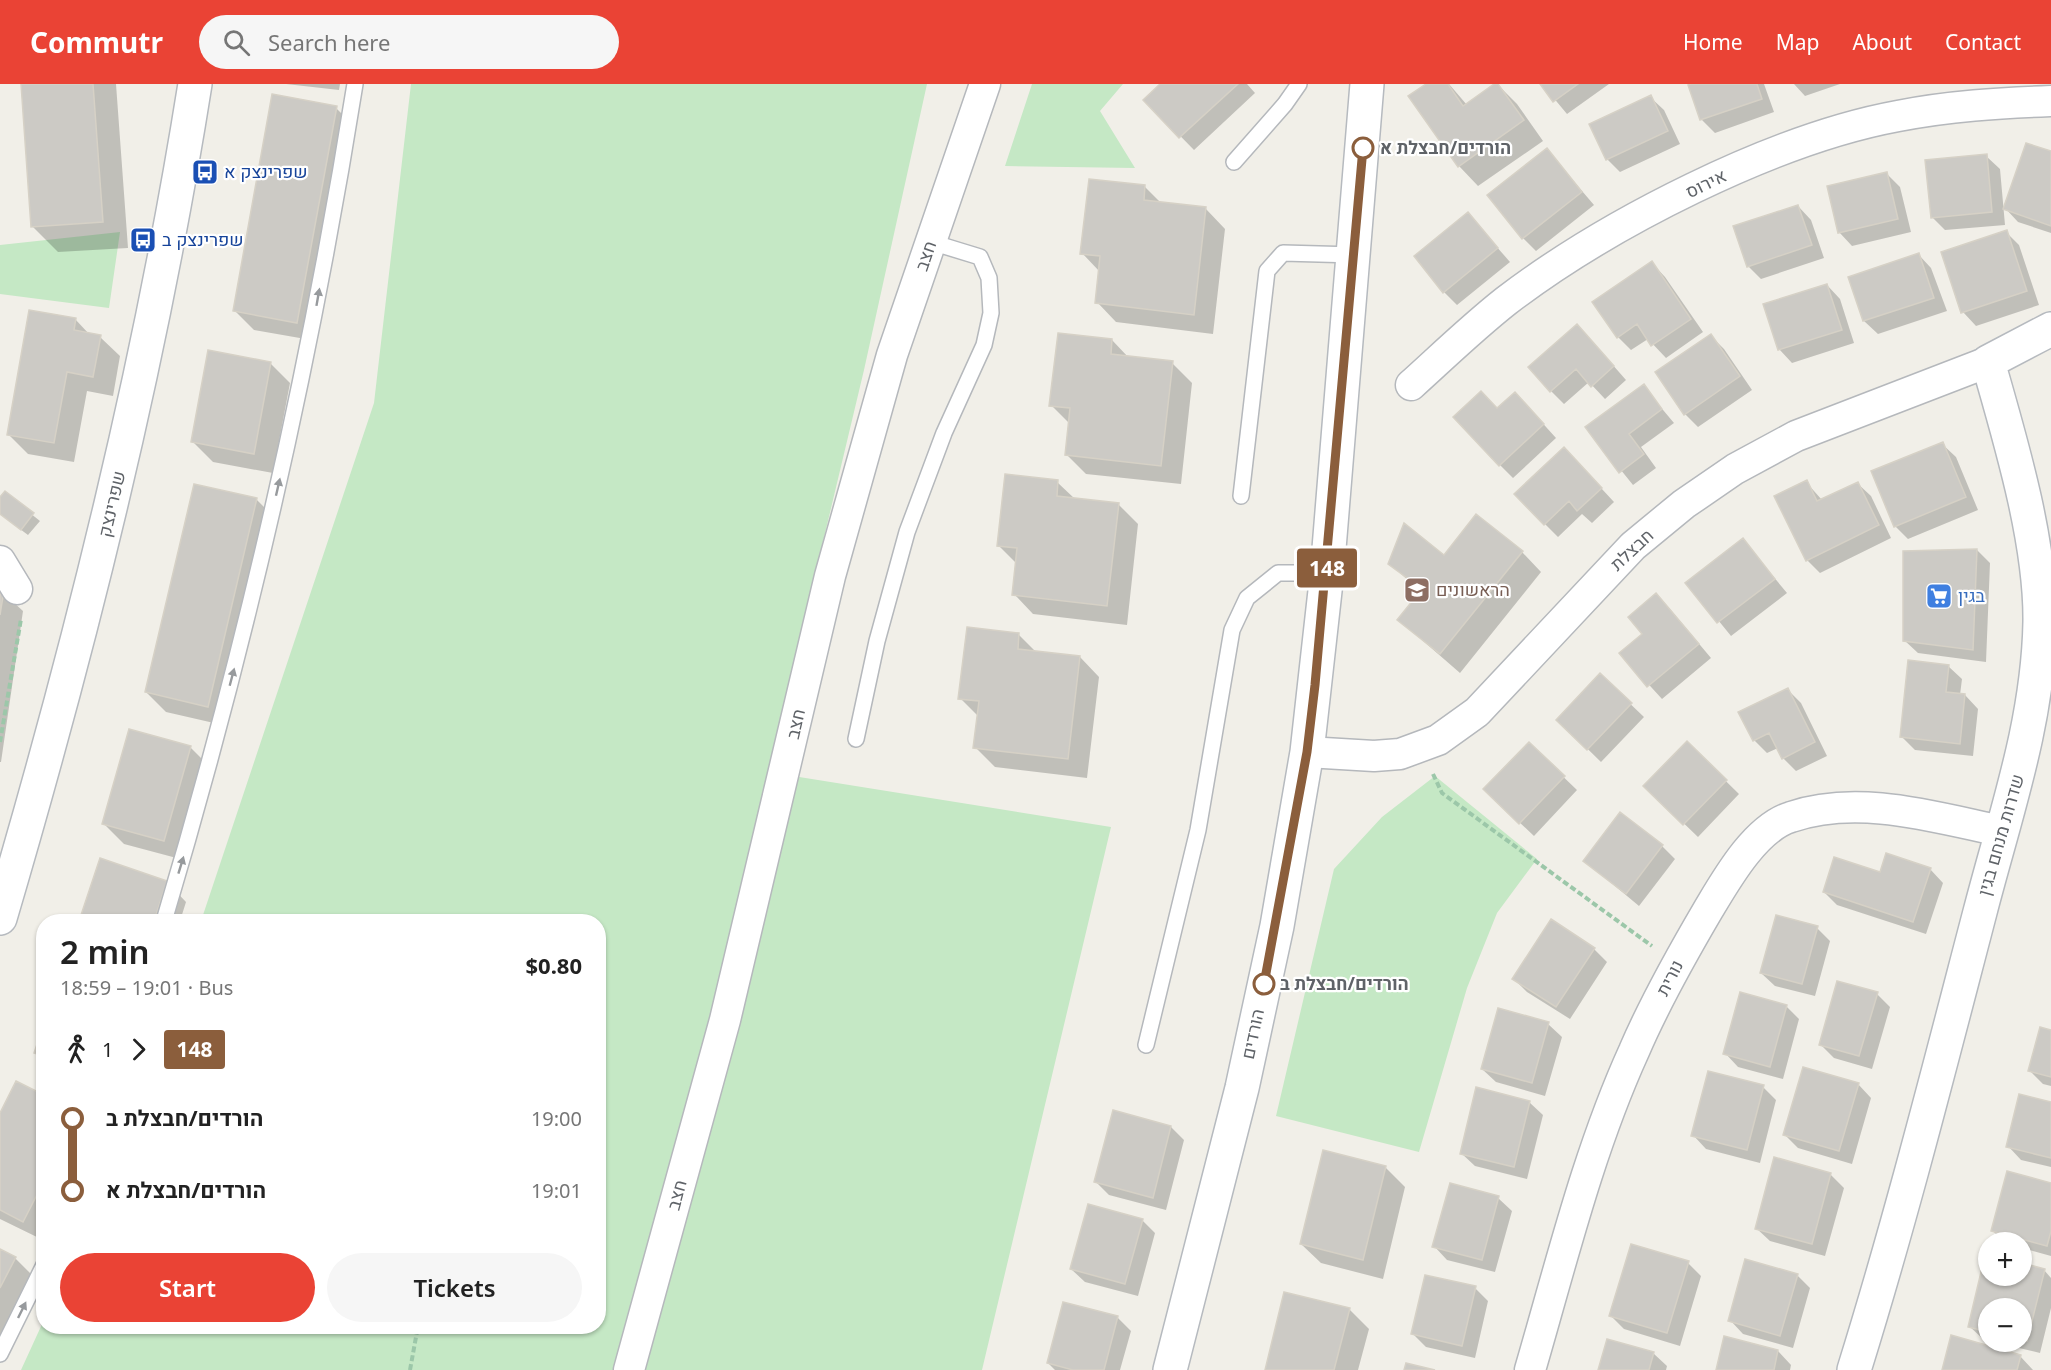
<!DOCTYPE html>
<html lang="en">
<head>
<meta charset="utf-8">
<style>
  body { margin:0; font-family:"Noto Sans",Heebo,sans-serif; background:#f6f6f6; color:#222; height:100vh; display:flex; flex-direction:column; font-size:22px; white-space:nowrap }
  * { box-sizing:border-box; margin:0 }
  p { font-size:20px; color:#767676 }
  .icon { flex:none; width:33px; height:33px; fill:none; stroke:currentColor; stroke-width:2; stroke-linecap:round; stroke-linejoin:round }
  .map { position:relative; flex:1; overflow:hidden }
  .drawer { position:absolute; left:36px; top:830px; width:570px; height:420px; display:flex; flex-direction:column; background:#fff; border-radius:24px; box-shadow:0 2px 4px #0004 }
  .drawer>* { flex:none }
  .badge { padding:0 12px; border-radius:4px; font-size:21px; line-height:39px }
  .fabs { position:absolute; left:1978px; top:1148px; display:grid; gap:12px }
  .fabs a { display:grid; place-items:center; width:54px; height:54px; border-radius:50%; background:#fff; box-shadow:0 2px 4px #0004; font-size:30px }
  .map>.badge { position:absolute; translate:-50% -50%; box-shadow:0 0 0 3px #fff }
  .legs { display:flex; align-items:center; gap:9px; height:66px; padding:0 24px; font-size:20px }
  .legs p { margin-inline-start:auto }
  .headline { display:flex; align-items:center; justify-content:space-between; height:102px; padding:0 24px }
  h1 { font-size:33px; font-weight:600; line-height:45px }
  .action { display:flex; gap:12px; margin-top:auto; padding:12px 24px }
  .action a { flex:1; height:69px; border-radius:36px; background:#ea4335; color:#fff; font-size:24px; font-weight:600; line-height:69px; text-align:center }
  .action a+a { background:#f6f6f6; color:#222 }
  ul { padding:0 24px; list-style:none }
  li { display:flex; align-items:center; gap:21px; height:72px; font-size:22px }
  li i { display:grid; place-items:center; width:9px; height:100%; margin:0 8px; background:currentColor }
  li i::after { content:''; width:15px; height:15px; margin:-8px; border:4px solid; border-radius:50%; background:#fff }
  li p { margin-inline-start:auto }
  li:first-child i { background:linear-gradient(#0000 50%,currentColor 0) }
  li:last-child i { background:linear-gradient(currentColor 50%,#0000 0) }
  header { display:flex; align-items:center; gap:36px; box-sizing:border-box; height:84px; padding:0 30px; background:#ea4335; color:#fff }
  header strong { font-size:28px }
  nav { display:flex; gap:33px; margin-inline-start:auto; font-size:21px }
  .search { width:420px; height:54px; background:#f6f6f6; display:flex; align-items:center; gap:15px; box-sizing:border-box; padding:0 21px; border-radius:33px; color:#767676; font-size:22px }
  .map>svg:first-child { display:block }
  .green { fill:#c5e8c5 }
  .shadow { fill:#0003 }
  .building { fill:#cccac5; stroke:#d6d1c6; stroke-width:1.5 }
  .lines { fill:none; stroke-linecap:round; stroke-linejoin:round }
  .lane-casing { stroke:#b5b8bc; stroke-width:18 }
  .street-casing { stroke:#b5b8bc; stroke-width:33 }
  .secondary-casing { stroke:#b6babf; stroke-width:36 }
  .path { stroke:#9cc7a9; stroke-width:4; stroke-dasharray:6 3; stroke-linecap:butt }
  .lane { stroke:#fff; stroke-width:15 }
  .street { stroke:#fff; stroke-width:30 }
  .secondary { stroke:#fff; stroke-width:33 }
  .oneway { fill:#979a9d }
  .line-1-casing { stroke:#fff; stroke-width:14 }
  .line-1 { stroke:#8b5e3c; stroke-width:9 }
  .stop-1-dot { fill:#fff; stroke:#8b5e3c; stroke-width:3 }
  .labels { text-anchor:middle; stroke-width:4.5; stroke-linejoin:round; paint-order:stroke }
  .stop-label { font-size:18px; font-weight:bold; fill:#5f6368; stroke:#fff; text-anchor:start }
  .transit-label { font-size:18px; fill:#164399; stroke:#fff; text-anchor:start }
  .street-label { font-size:18px; fill:#5f6368; stroke:#fff }
  .education-label { font-size:18px; fill:#785e54; stroke:#fff; text-anchor:start }
  .shop-label { font-size:18px; fill:#366cbe; stroke:#fff; text-anchor:start }
</style>
</head>
<body>
<header>
<strong>Commutr</strong>
<div class="search"><svg class="icon" aria-label="search" viewBox="0 0 24 24"><circle cx="10" cy="10" r="6"/><path d="M15 15l6 6"/></svg>Search here</div>
<nav><a>Home</a><a>Map</a><a>About</a><a>Contact</a></nav>
</header>
<div class="map">
<svg width="2051" height="1286" viewBox="0 0 2051 1286">
  <rect width="100%" height="100%" fill="#f1efe8"/>
  <!-- green -->
  <path class="green" d="M411,0h516l-63,286 -96,402 343,55 -129,543h-961l22,-48 1,4h554v-405h-397l173,-518z
    M1032,0h91l-23,27 35,57 -130,-2z
    M120,148l-11,76 -109,-14v-49z
    M1435,692l102,83 -40,54 -30,75 -48,164 -143,-36 58,-247 48,-52z"/>
  <!-- shadow -->
  <path class="shadow" d="M22,0h94l12,164 -70,4 -26,-26z
    M286,0h54l-1,6z
    M1163,0h84l8,9 -61,57 -49,-50z
    M1428,0h21l18,21 30,-21 20,20 26,37 -65,45 -19,-20z
    M1542,0h67l-42,30z
    M1695,0h69l10,28 -59,21 -13,-13 -12,-34z
    M1794,0h46l-35,12z
    M1650,13l14,13 16,34 -60,28 -13,-13z
    M336,24l20,20 -39,213 -63,-11 -20,-20z
    M1547,66l47,55 -58,46 -13,-13z
    M2051,69v80l-33,-11 -13,-14z
    M1986,72l14,13 5,56 -60,5 -13,-13z
    M1887,90l13,13 11,45 -59,14 -13,-14z
    M1145,103l17,17 44,5 19,20 -12,105 -97,-12 -19,-20 3,-30 -18,-19z
    M1798,122l13,14 13,38 -63,21 -13,-13z
    M1468,130l42,48 -53,43 -13,-13z
    M2006,148l13,13 20,60 -63,21 -13,-14z
    M1918,170l13,14 16,43 -69,23 -14,-13 -14,-43z
    M1652,179l13,14 38,55 -37,26 -18,-19 -17,11 -13,-13z
    M1827,201l13,14 14,44 -62,20 -13,-14z
    M75,235l15,16 10,2 20,19 -7,40 -26,-5 -13,71 -46,-8 -20,-20z
    M1711,252l13,13 28,41 -54,37 -13,-13z
    M1590,255l36,41 -21,19 -16,-17 -25,22 -13,-13z
    M1112,256l17,18 43,5 20,20 -11,101 -95,-10 -20,-20 4,-30 -19,-19z
    M270,279l20,20 -17,90 -60,-11 -20,-20z
    M1643,302l31,37 -33,24 15,21 -23,17 -46,-57z
    M1528,323l28,31 -43,40 -13,-13z
    M1942,360l14,13 22,53 -70,29 -13,-13z
    M1577,378l37,40 -22,21 -10,-9 -24,23 -13,-13z
    M1057,398l18,17 43,5 20,20 -11,101 -94,-11 -19,-20 3,-30 -19,-19z
    M1806,398l16,18 35,-17 14,13 20,42 -71,35 -13,-13z
    M5,409l35,28 -12,14 -28,-21v-14z
    M256,415l20,20 -49,207 -61,-14 -20,-20z
    M1743,456l44,53 -56,43 -43,-53z
    M1977,466l13,13 -4,99 -68,-9 -14,-13z
    M1522,468l19,20 -81,101 -61,-53 22,-28 -32,-29z
    M0,506l23,21 -22,151h-1z
    M1669,524l42,50 -49,41 -41,-45z
    M1019,551l17,17 44,5 19,20 -12,101 -92,-11 -20,-20 4,-30 -19,-19z
    M1948,582l14,13 -2,16h5l13,14 -5,47 -58,-6 -13,-13z
    M1600,591l44,42 -43,45 -43,-42z
    M1788,606l13,13 26,53 -31,15 -13,-13 -5,-10 -11,5 -13,-13z
    M1687,659l52,51 -41,43 -53,-51z
    M1529,660l48,46 -43,46 -36,-34z
    M190,663l20,20 -26,93 -60,-16 -20,-20z
    M1662,762l13,13 -36,47 -54,-45z
    M1930,785l13,14 -17,51 -89,-29 -13,-13 57,-18z
    M167,798l19,20 -6,19h-100z
    M1817,844l13,13 -15,55 -40,-10 -14,-13z
    M1594,865l13,13 -37,57 -43,-27 -13,-13z
    M1877,910l13,13 -18,62 -38,-11 -13,-13z
    M1786,922l13,13 -16,60 -45,-12 -13,-14z
    M1548,940l14,13 -17,59 -49,-14 -14,-13z
    M2051,947v55l-8,-2 -13,-13z
    M1858,1000l13,14 -19,66 -54,-16 -13,-13z
    M1763,1003l13,13 -16,63 -54,-14 -13,-14z
    M44,1013l-1,143 -43,-21v-102z
    M1529,1018l14,13 -16,64 -52,-13 -14,-13z
    M2051,1020v63l-30,-7 -13,-14z
    M1171,1043l13,13 -18,70 -57,-15 -13,-13z
    M1385,1083l20,20 -22,92 -62,-16 -20,-19z
    M1830,1090l14,14 -19,68 -55,-15 -14,-13z
    M2051,1101v71l-29,-8v-6h-18l-11,-11z
    M1498,1114l14,13 -17,61 -48,-12 -13,-14z
    M1142,1136l13,13 -17,63 -53,-14 -14,-13z
    M0,1166l15,8 20,20 -35,68z
    M1989,1173v18h33v-10l22,5 7,8v30l-11,45 -51,-12h33v-33h-33v33l-6,-2 -14,-13z
    M1688,1179l13,13 -21,70 -56,-17 -13,-13z
    M1797,1191l13,13 -17,60 -50,-14 -13,-14z
    M1475,1204l13,13 -13,57 -49,-11 -13,-13z
    M1064,1220l54,14 13,13 -11,39h-65l-7,-7z
    M1349,1225l20,20 -11,41h-92z
    M1778,1267l13,14 -1,5h-73z
    M1653,1269l14,13 -1,4h-66z
    M2020,1272l13,14h-90z"/>
  <!-- building -->
  <path class="building" d="M21,0h72l10,138 -72,5z
    M1160,0h78l-59,54 -36,-38z
    M1426,0h22l15,22 31,-22h4l26,36 -66,47 -50,-71z
    M1540,0h38l-25,18z
    M1691,0h66l5,15 -62,21 -12,-35z
    M272,10l65,12 -40,217 -64,-12z
    M1651,11l17,36 -62,29 -17,-36z
    M2026,59l25,8v75l-48,-17z
    M1547,64l35,44 -60,47 -35,-44z
    M1987,70l5,58 -61,6 -6,-58z
    M1887,88l11,47 -60,14 -11,-47z
    M1089,95l56,6 -1,15 62,7 -12,108 -99,-12 5,-47 -20,-2z
    M1798,121l14,40 -65,22 -14,-41z
    M1468,128l30,36 -55,45 -29,-37z
    M2007,146l20,61 -66,22 -20,-61z
    M1919,169l15,45 -71,23 -15,-44z
    M1652,177l39,58 -40,27 -14,-22 -20,14 -25,-36z
    M1827,200l15,46 -64,20 -15,-46z
    M29,226l47,8 -2,12 27,5 -8,42 -26,-5 -13,71 -47,-8z
    M1577,240l37,42 -23,21 -15,-18 -26,23 -22,-25z
    M1058,249l54,6 -1,15 62,7 -12,105 -96,-11 5,-47 -21,-2z
    M1711,250l29,42 -56,39 -29,-43z
    M208,266l63,12 -17,92 -63,-12z
    M1644,300l18,25 -33,25 15,20 -25,19 -34,-46z
    M1481,307l16,17 18,-16 29,32 -45,42 -46,-49z
    M1943,358l23,55 -72,30 -23,-56z
    M1564,363l38,41 -25,23 -8,-10 -25,24 -30,-31z
    M1005,390l53,6 -1,16 62,7 -12,103 -95,-11 5,-47 -20,-2z
    M1807,396l10,21 41,-19 21,43 -73,36 -32,-65z
    M194,400l63,14 -49,209 -63,-15z
    M5,407l29,22 -13,17 -21,-16v-17z
    M1476,430l47,37 -83,103 -43,-34 25,-31 -34,-25 16,-41 40,32z
    M1743,454l32,41 -58,44 -32,-40z
    M1977,465l-4,101 -70,-9v-90z
    M0,505l4,1 -4,25z
    M1656,509l43,51 -52,43 -28,-34 23,-19 -14,-17z
    M967,543l52,6 -1,16 62,7 -12,103 -95,-11 6,-47 -21,-2z
    M1908,576l41,5 -3,27 19,2 -5,50 -60,-7z
    M1600,589l32,30 -45,47 -31,-30z
    M1788,604l27,54 -33,17 -13,-26 -16,8 -15,-29z
    M129,645l62,17 -27,95 -62,-17z
    M1687,657l40,39 -44,45 -40,-39z
    M1529,658l36,34 -46,48 -36,-35z
    M1620,728l43,33 -37,49 -43,-33z
    M1886,769l45,15 -18,54 -90,-30 11,-35 46,15z
    M100,774l67,23 -13,40h-75z
    M1776,831l42,11 -16,58 -42,-11z
    M1551,835l44,29 -39,59 -44,-28z
    M1837,897l41,11 -19,64 -40,-11z
    M1740,908l47,13 -17,62 -47,-13z
    M1498,924l51,14 -17,61 -51,-14z
    M44,940v32l-10,-3z
    M2040,943l11,3v47l-23,-6z
    M1803,983l56,16 -20,68 -56,-16z
    M1708,987l56,14 -17,65 -56,-14z
    M16,997l28,14v86l-21,41 -23,-12v-97z
    M1476,1003l54,14 -16,66 -54,-13z
    M2019,1010l32,8v56l-45,-11z
    M1113,1026l58,16 -18,72 -59,-16z
    M1323,1066l63,16 -23,94 -63,-16z
    M1774,1073l57,16 -19,71 -57,-15z
    M2007,1087l44,12v48l-4,15 -56,-15z
    M1450,1099l49,13 -17,64 -50,-13z
    M1088,1120l55,15 -18,65 -55,-15z
    M1631,1160l58,17 -22,72 -58,-17z
    M0,1165l16,8 -16,31z
    M1985,1171h4v20h33v-12l23,6 -18,72 -5,-1v-32h-33v24l-21,-5z
    M1745,1175l53,15 -18,62 -52,-15z
    M1425,1191l51,11 -14,60 -51,-12z
    M1284,1208l66,16 -16,62h-69z
    M1063,1218l55,14 -14,54h-31l-26,-7z
    M1951,1251l70,20 -4,15h-75z
    M1724,1252l54,14 -4,20h-58z
    M1607,1255l47,13 -5,18h-51z
    M1406,1279l29,7h-31z"/>
  <g class="lines">
    <defs>
      <path id="lane" d="M1234,78l51,-58 14,-20
        M1241,412l26,-225 16,-18 72,2
        M856,655l21,-98 30,-109 37,-99 40,-88 7,-32 -2,-35 -9,-21 -49,-15
        M164,837c82,-275 146,-554 191,-837
        M1146,961l52,-215 34,-200 15,-32 31,-25h49
        M0,1270l44,-89"/>
      <path id="street" d="M1411,301c31,-28 62,-58 95,-84 101,-77 267,-162 392,-185 51,-10 101,-13 153,-15
        M0,477l17,28
        M1307,668l67,4 26,-2 38,-14 39,-28 156,-166 51,-42 51,-35 61,-33 192,-74
        M629,1286l96,-350 105,-444 62,-221 93,-271
        M1530,1286c31,-106 58,-218 104,-319 21,-49 47,-95 74,-141 18,-30 47,-82 83,-93 67,-23 143,0 210,14"/>
      <path id="secondary" d="M0,834c81,-275 150,-551 195,-834
        M1170,1286l72,-282 35,-162 30,-174 20,-179 40,-489
        M1854,1286c47,-151 86,-305 126,-458 25,-97 58,-188 60,-290 1,-81 -30,-183 -52,-260l63,-33"/>
    </defs>
    <!-- lane casing -->
    <use href="#lane" class="lane-casing"/>
    <!-- street casing -->
    <use href="#street" class="street-casing"/>
    <!-- secondary casing -->
    <use href="#secondary" class="secondary-casing"/>
    <!-- path -->
    <path class="path" d="M0,658l21,-123
      M1433,690l9,19 210,153
      M410,1286l8,-44"/>
    <!-- lane -->
    <use href="#lane" class="lane"/>
    <!-- street -->
    <use href="#street" class="street"/>
    <!-- secondary -->
    <use href="#secondary" class="secondary"/>
  </g>
  <!-- one-way arrows -->
  <defs><path id="oneway-solid" d="M-6-.8H1V-3.2L6.5 0L1 3.2V.8H-6Z" transform="scale(1.5)"/></defs>
  <g class="oneway">
    <use href="#oneway-solid" transform="translate(318 213) rotate(-80)"/>
    <use href="#oneway-solid" transform="translate(278 403) rotate(-77)"/>
    <use href="#oneway-solid" transform="translate(232 593) rotate(-75)"/>
    <use href="#oneway-solid" transform="translate(181 781) rotate(-73)"/>
    <use href="#oneway-solid" transform="translate(22 1226) rotate(-64)"/>
  </g>
  <g class="lines">
    <defs>
      <path id="line-1" d="M1264,900l43,-232 8,-67 48,-537"/>
    </defs>
    <!-- line-1 casing -->
    <use href="#line-1" class="line-1-casing"/>
    <!-- line-1 -->
    <use href="#line-1" class="line-1"/>
  </g>
  <!-- icons -->
  <defs>
    <symbol id="bus-square" viewBox="-11 -11 22 22"><rect x="-9" y="-9" width="18" height="18" rx="4" fill="#1a4fb4" stroke="#fff"/><path d="M-5-6H5V4H4V6H2V4H-2V6H-4V4H-5ZM-3.5-4V0h7V-4ZM-3.5 1.2v1.5H-2V1.2ZM2 1.2v1.5H3.5V1.2Z" fill="#fff"/></symbol>
    <symbol id="school-square" viewBox="-11 -11 22 22"><rect x="-9" y="-9" width="18" height="18" rx="4" fill="#8d6e63" stroke="#fff"/><path d="M0-5L7-2L0 1L-7-2ZM-4 1L0 2.5L4 1V4Q0 6-4 4Z" fill="#fff"/></symbol>
    <symbol id="supermarket-square" viewBox="-11 -11 22 22"><rect x="-9" y="-9" width="18" height="18" rx="4" fill="#3f7fe0" stroke="#fff"/><path d="M-6-5.5h2.5l.6 2H6L4.5 2H-2.5L-4.4-4H-6ZM-1.5 3.2a1.3 1.3 0 1 0 .1 0ZM3 3.2a1.3 1.3 0 1 0 .1 0Z" fill="#fff"/></symbol>
  </defs>
  <g fill-rule="evenodd">
    <use href="#bus-square" x="190" y="73" width="30" height="30"/>
    <use href="#bus-square" x="128" y="141" width="30" height="30"/>
    <use href="#school-square" x="1402" y="491" width="30" height="30"/>
    <use href="#supermarket-square" x="1924" y="497" width="30" height="30"/>
  </g>
  <!-- markers -->
  <g class="stop-1-dot">
    <circle cx="1363" cy="64" r="10"/>
    <circle cx="1264" cy="900" r="10"/>
  </g>
  <g class="labels">
    <!-- stop labels -->
    <g class="stop-label">
      <text x="1380" y="70">הורדים/חבצלת א</text>
      <text x="1280" y="906">הורדים/חבצלת ב</text>
    </g>
    <!-- transit labels -->
    <g class="transit-label">
      <text x="224" y="94">שפרינצק א</text>
      <text x="162" y="162">שפרינצק ב</text>
    </g>
    <!-- street labels -->
    <g class="street-label">
      <text transform="translate(1706 100) rotate(-26)" y="6">אירוס</text>
      <text transform="translate(926 172) rotate(-71)" y="6">חצב</text>
      <text transform="translate(112 420) rotate(-77)" y="6">שפרינצק</text>
      <text transform="translate(1632 466) rotate(-43)" y="6">חבצלת</text>
      <text transform="translate(796 640) rotate(-77)" y="6">חצב</text>
      <text transform="translate(2001 751) rotate(-74)" y="6">שדרות מנחם בגין</text>
      <text transform="translate(1670 894) rotate(-63)" y="6">נורית</text>
      <text transform="translate(1253 950) rotate(-78)" y="6">הורדים</text>
      <text transform="translate(677 1111) rotate(-75)" y="6">חצב</text>
    </g>
    <!-- education labels -->
    <g class="education-label">
      <text x="1436" y="512">הראשונים</text>
    </g>
    <!-- shop labels -->
    <g class="shop-label">
      <text x="1958" y="518">בגין</text>
    </g>
  </g>
</svg>
<div class="fabs">
<a>+</a>
<a>−</a>
</div>
<b class="badge" style="left:1327px;top:484px;background:#8b5e3c;color:#fff">148</b>
<section class="drawer">
<div class="headline"><div><h1>2 min</h1><p>18:59 – 19:01 · Bus</p></div><b>$0.80</b></div>
<div class="legs"><svg class="icon" aria-label="walk" viewBox="0 0 24 24"><circle cx="13" cy="4" r="2"/><path d="M13 8l-2 6 4 7M11 14l-3 7M7 12l3-4h3l4 4"/></svg>1<svg class="icon" aria-label="forward" viewBox="0 0 24 24"><path d="M9 5l7 7-7 7"/></svg><b class="badge" style="background:#8b5e3c;color:#fff">148</b></div>
<ul>
<li><i style="color:#8b5e3c"></i><b>הורדים/חבצלת ב</b><p>19:00</p></li>
<li><i style="color:#8b5e3c"></i><b>הורדים/חבצלת א</b><p>19:01</p></li>
</ul>
<div class="action"><a>Start</a><a>Tickets</a></div>
</section>
</div>
</body>
</html>
